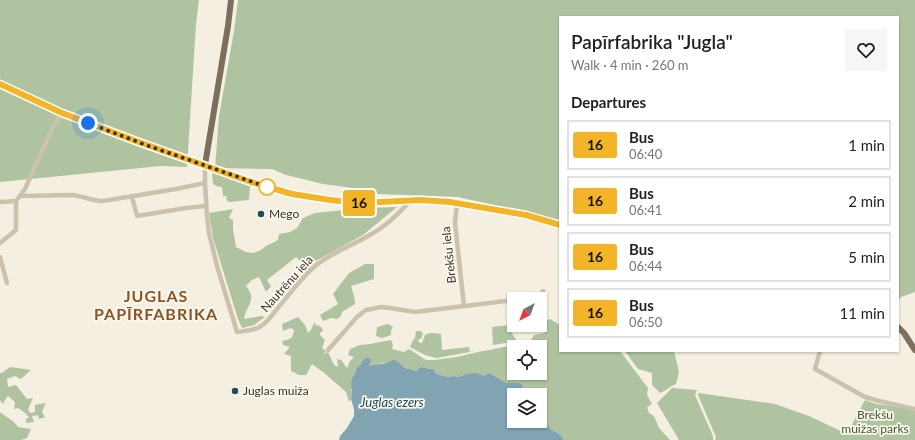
<!DOCTYPE html>
<html lang="en">
<head>
<meta charset="utf-8">
<style>
  body { margin:0; font-family:Lato,sans-serif; background:#f6f6f6; color:#222; height:100vh; display:flex; flex-direction:column; font-size:15px; white-space:nowrap }
  * { box-sizing:border-box; margin:0 }
  p { font-size:13px; color:#767676 }
  .icon { flex:none; width:22px; height:22px; fill:none; stroke:currentColor; stroke-width:2; stroke-linecap:round; stroke-linejoin:round }
  .map { position:relative; flex:1; overflow:hidden }
  .sheet { position:absolute; left:559px; top:16px; width:340px; height:336px; display:flex; flex-direction:column; background:#fff; border-radius:0px; box-shadow:0 1px 3px #0004 }
  .sheet>* { flex:none }
  .badge { padding:0 8px; border-radius:3px; font-size:14px; line-height:26px }
  .needle { width:26px; rotate:221deg }
  .buttons { position:absolute; left:507px; top:292px; display:grid; gap:8px }
  .buttons a { display:grid; place-items:center; width:40px; height:40px; border-radius:0px; background:#fff; box-shadow:0 1px 3px #0004; font-size:20px }
  .you { position:absolute; width:20px; height:20px; margin:-10px; border:3px solid #fff; border-radius:50%; background:#1a73e8; box-shadow:0 0 0 6px #1a73e833 }
  .map>.badge { position:absolute; translate:-50% -50%; box-shadow:0 0 0 2px #fff }
  h2 { padding:0 12px; font-size:15px; line-height:36px }
  .round { display:grid; place-items:center; flex:none; width:42px; height:42px; border-radius:0px; background:#f6f6f6 }
  .head { display:flex; align-items:center; justify-content:space-between; height:68px; padding:0 12px }
  h1 { font-size:19px; font-weight:600; line-height:30px }
  ul { padding:0; list-style:none }
  li { display:flex; align-items:center; gap:12px; height:50px; margin:0 8px 6px; padding:0 4px; border:2px solid #e0e0e0; border-radius:0px }
  li div { flex:1 }
  li b { display:block; font-size:15px }
  li em { font-style:normal }
  li .badge { min-width:44px; font-weight:700; text-align:center }
  .map>svg:first-child { display:block }
  .green { fill:#b0c3a0; fill-rule:evenodd }
  .water { fill:#80a4b1 }
  .lines { fill:none; stroke-linecap:round; stroke-linejoin:round }
  .minor { stroke:#ccc2ac; stroke-width:4.5 }
  .major { stroke:#7c6f5c; stroke-width:6 }
  .line-casing { stroke:#fff; stroke-width:9 }
  .line { stroke:#f4b427; stroke-width:6 }
  .walk { stroke:#3b342b; stroke-width:4; stroke-dasharray:0 7.2 }
  .stop-dot { fill:#fff; stroke:#f4b427; stroke-width:2 }
  .poi-dot { fill:#204b5d; stroke:#fbf8ee; stroke-width:1.5 }
  .labels { text-anchor:middle; stroke-width:3.5; stroke-linejoin:round; paint-order:stroke }
  .poi-label { font-size:12px; fill:#3b342b; stroke:#fbf8ee; text-anchor:start }
  .street-label { font-size:12px; fill:#3b342b; stroke:#fbf8ee }
  .park-label { font-size:12px; fill:#40592f; stroke:#fbf8ee }
  .water-label { font-size:13px; font-style:italic; fill:#204b5d; stroke:#fbf8ee }
  .district-label { font-size:16px; font-weight:bold; letter-spacing:1px; fill:#8a5424; stroke:#fbf8ee }
</style>
</head>
<body>
<div class="map">
<svg width="915" height="440" viewBox="0 0 915 440">
  <rect width="100%" height="100%" fill="#f4efe1"/>
  <!-- green -->
  <path class="green" d="M0,0h199l-3,24 -9,143 -26,-1 -161,16z
    M238,0h677v292l-14,5 -3,4v-284h-338v203l-102,-23 -80,-3 -25,-6 -30,-4 -37,-9 -14,-6 -57,-1 4,-52 15,-85z
    M213,173h4l30,11 3,2 -1,13 -1,1 -18,2 -3,-1 -1,-5h-3l-1,-9c-10,-1 -9,-3 -10,-13z
    M397,207l-34,28 -51,28 -8,2 -8,-8 -29,23 4,6 -5,6 -7,-15 -7,3 -6,6c12,15 0,19 -2,33l17,-3 4,1 -11,8 -12,3 -4,-9 -25,-81 -4,-25 24,-4 -4,9 4,2v9l3,18 10,5 7,1 8,-3 5,-4 12,-6 1,-6 11,-2 7,-4 6,-10 12,-5 49,-5z
    M365,264h9v15l-23,7 3,10 1,8 -13,8 -1,4 -4,3 -6,-1 -8,3 -3,-6 18,-11 -5,-10 16,-21z
    M298,317l7,8 3,8c4,-3 4,-7 7,-11l1,4 2,-1 4,3 1,3 -3,2v2l5,5 -3,8 4,3 -3,3 5,-2 6,13 4,2 -1,-8 4,1 6,8 3,-7 4,-4 -6,-2 2,-6 10,-4 10,-1 21,-4 2,5 -1,4 12,3 5,-3 17,11h8l23,-3 21,-5 11,-2 35,-7 1,2 4,-1 5,-9 11,-2 -1,-12 6,-2 10,6v26h60l28,37 -1,7 5,9 -5,3 2,6 5,3 5,12 11,12h-106c-5,-8 -5,-6 -12,-10 -5,-4 -8,-12 -10,-17l-2,-1v-17h-18l-1,-3 2,-7 -4,-2h-12l-18,-10 -5,3 -18,-2 -8,3 -4,-1 -6,1 -8,-2 -5,-2 -1,-4h-4l-9,-2 -5,4 -11,-3 -8,-7 -8,2h-8l-6,2 -6,1 -8,-2 -5,5c0,5 -3,5 -4,9 -2,6 -1,12 1,18l-4,6 -3,-10 -23,-20 -11,-8 -6,11h-7l-8,-4v-15l-7,-2 6,-7 -7,-2 -1,-4c8,-2 11,-2 12,-11l-3,-2 -8,3 -1,-7zM514,347h26v26h-26z
    M388,324l5,3 -2,4v4l-9,3 -6,-2 1,-9z
    M510,325l1,7 6,9 -24,4 -1,-18z
    M416,331h5l2,3 -2,5h-2l-1,1 2,3h2l3,-8c4,-3 11,-2 16,-1l1,16 27,-3 1,5 -34,6 -11,-3 -15,-8 3,-7 2,-2z
    M625,351h49l5,21 -3,12c-6,2 -10,7 -16,9l-8,-8v-12l-14,-4z
    M10,367l21,3 -10,9 -6,-3 -8,3 1,8 8,-2 11,14 6,-1 -5,11 2,4 5,-1v-7l11,-2 -4,9 3,5 -6,2 -1,-4 -6,1 2,6 -8,1v-4l3,-2 -5,-5 -6,-4 -4,1 1,-7 -7,-6 -3,4 -2,4 -3,-4v-27h2z
    M672,388l25,2 -2,5 18,41v4h-34l-22,-37z
    M699,393l76,11 34,12 38,18 18,-34 11,4 39,5v31h-200l1,-3 -18,-42z
    M0,412l14,10 4,5 13,2 -4,9 -6,2h-21z"/>
  <!-- water -->
  <path class="water" d="M368,358l3,2 -2,6c7,-2 19,-2 24,-6l4,1 8,7 11,3 5,-4 9,2h4l1,4 5,2 8,2 6,-1 4,1 8,-3 10,-1 8,3 5,-3 18,10h12l4,2 -2,7 1,3h-8v26h26v-9l2,1c2,5 5,13 10,17 7,4 7,2 12,10h-225l1,-4 7,-8 7,-12v-7l-3,-10c3,-6 -2,-13 1,-21 1,-3 4,-4 4,-9l5,-5c1,-4 3,-5 7,-6z"/>
  <g class="lines">
    <!-- minor -->
    <path class="minor" d="M205,165v18l2,33 2,17 8,33 20,66c7,-1 14,-1 21,-4 8,-4 14,-12 19,-19 12,-14 24,-31 38,-43 16,-13 36,-20 53,-30 17,-9 30,-21 42,-35
      M20,196l52,-1c11,1 20,6 31,6l73,-12 29,-6
      M132,197l5,19 49,-8 20,-2
      M0,202l16,-1
      M457,203l-2,20 9,83
      M0,243l16,-13v-29l9,-12 27,-60 10,-16
      M0,257l7,26
      M528,299c6,-1 11,-2 15,-8
      M328,350l29,-33 9,-7 15,-3 9,1 25,4 99,-12
      M820,351l-5,18 50,28 14,4 36,8"/>
    <!-- major -->
    <path class="major" d="M0,84l62,29 84,32 105,37 42,12 36,6 32,3 59,-3 30,2 76,13 34,10
      M205,165l23,-139 3,-26
      M898,327l6,6 11,17"/>
  </g>
  <g class="lines">
    <defs>
      <path id="line" d="M0,84l62,29 74,28 115,41 41,12 38,6 31,3 59,-3 30,2 76,13 34,10"/>
    </defs>
    <!-- line casing -->
    <use href="#line" class="line-casing"/>
    <!-- line -->
    <use href="#line" class="line"/>
    <!-- walk -->
    <path class="walk" d="M88,123l58,22 121,42"/>
  </g>
  <!-- markers -->
  <circle class="stop-dot" cx="267" cy="187" r="8"/>
  <g class="poi-dot">
    <circle cx="261" cy="214" r="4"/>
    <circle cx="235" cy="391" r="4"/>
  </g>
  <g class="labels">
    <!-- poi labels -->
    <g class="poi-label">
      <text x="269" y="218">Mego</text>
      <text x="243" y="395">Juglas muiža</text>
    </g>
    <!-- street labels -->
    <g class="street-label">
      <text transform="translate(449 255) rotate(-96)" y="4">Brekšu iela</text>
      <text transform="translate(287 284) rotate(-48)" y="4">Nautrēnu iela</text>
    </g>
    <!-- park labels -->
    <g class="park-label">
      <text x="875" y="419">Brekšu<tspan x="875" dy="14">muižas parks</tspan></text>
    </g>
    <!-- water labels -->
    <g class="water-label">
      <text x="392" y="407">Juglas ezers</text>
    </g>
    <!-- district labels -->
    <g class="district-label">
      <text x="156" y="302">JUGLAS<tspan x="156" dy="18">PAPĪRFABRIKA</tspan></text>
    </g>
  </g>
</svg>
<div class="buttons">
<a><svg class="needle" viewBox="-14 -14 28 28"><path d="M0-13l5 13h-10z" fill="#e53935"/><path d="M0 13l5-13h-10z" fill="#767676"/></svg></a>
<a><svg class="icon" aria-label="locate" viewBox="0 0 24 24"><circle cx="12" cy="12" r="6"/><path d="M12 2v4M12 18v4M2 12h4M18 12h4"/></svg></a>
<a><svg class="icon" aria-label="layers" viewBox="0 0 24 24"><path d="M12 4l9 5-9 5-9-5zM3 14l9 5 9-5"/></svg></a>
</div>
<div class="you" style="left:88px;top:123px"></div>
<b class="badge" style="left:359px;top:203px;background:#f4b427;color:#111">16</b>
<section class="sheet">
<div class="head"><div><h1>Papīrfabrika &quot;Jugla&quot;</h1><p>Walk · 4 min · 260 m</p></div><a class="round"><svg class="icon" aria-label="heart" viewBox="0 0 24 24"><path d="M12 20l-8-8c-3-5 5-10 8-4 3-6 11-1 8 4z"/></svg></a></div>
<h2>Departures</h2>
<ul>
<li><span class="badge" style="background:#f4b427;color:#111">16</span><div><b>Bus</b><p>06:40</p></div><em>1 min</em></li>
<li><span class="badge" style="background:#f4b427;color:#111">16</span><div><b>Bus</b><p>06:41</p></div><em>2 min</em></li>
<li><span class="badge" style="background:#f4b427;color:#111">16</span><div><b>Bus</b><p>06:44</p></div><em>5 min</em></li>
<li><span class="badge" style="background:#f4b427;color:#111">16</span><div><b>Bus</b><p>06:50</p></div><em>11 min</em></li>
</ul>
</section>
</div>
</body>
</html>
